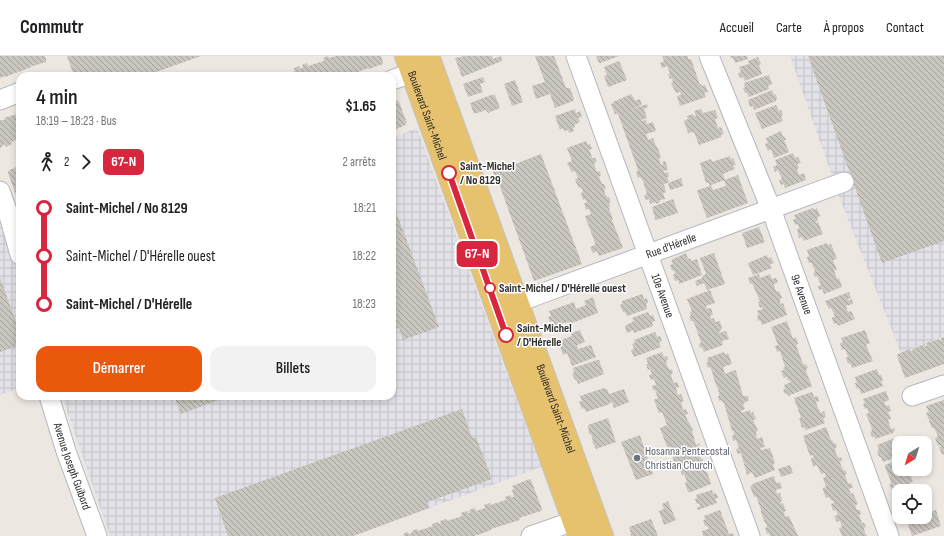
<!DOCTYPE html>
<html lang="fr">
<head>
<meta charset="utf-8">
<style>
  body { margin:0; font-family:"Sofia Sans Condensed",sans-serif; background:#f2f2f2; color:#202124; height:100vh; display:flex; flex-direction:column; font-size:15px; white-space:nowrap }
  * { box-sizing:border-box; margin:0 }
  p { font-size:13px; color:#757577 }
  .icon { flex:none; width:22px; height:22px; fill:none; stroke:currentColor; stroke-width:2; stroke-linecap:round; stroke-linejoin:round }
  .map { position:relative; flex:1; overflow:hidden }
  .side { position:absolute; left:16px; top:16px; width:380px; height:328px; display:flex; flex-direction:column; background:#fff; border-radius:12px; box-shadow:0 2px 6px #0003 }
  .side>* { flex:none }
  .badge { padding:0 8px; border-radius:6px; font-size:14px; line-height:26px }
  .needle { width:26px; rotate:218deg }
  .fabs { position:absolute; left:892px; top:380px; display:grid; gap:8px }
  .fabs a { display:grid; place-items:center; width:40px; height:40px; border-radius:8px; background:#fff; box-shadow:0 2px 6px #0003; font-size:20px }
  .map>.badge { position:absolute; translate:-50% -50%; box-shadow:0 0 0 2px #fff }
  .legs { display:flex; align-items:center; gap:6px; height:44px; padding:0 20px; font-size:13px }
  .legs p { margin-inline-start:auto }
  .headline { display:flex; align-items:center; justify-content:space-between; height:68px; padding:0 20px }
  h1 { font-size:22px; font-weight:600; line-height:30px }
  .primary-button { display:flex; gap:8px; margin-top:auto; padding:8px 20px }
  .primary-button a { flex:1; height:46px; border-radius:12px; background:#ea580c; color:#fff; font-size:16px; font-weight:600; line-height:46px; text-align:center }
  .primary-button a+a { background:#f2f2f2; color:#202124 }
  ul { padding:0 20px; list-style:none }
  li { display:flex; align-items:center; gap:14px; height:48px; font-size:15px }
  li i { display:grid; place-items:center; width:6px; height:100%; margin:0 5px; background:currentColor }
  li i::after { content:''; width:10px; height:10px; margin:-5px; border:3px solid; border-radius:50%; background:#fff }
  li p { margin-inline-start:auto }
  li:first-child i { background:linear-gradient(#0000 50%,currentColor 0) }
  li:last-child i { background:linear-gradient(currentColor 50%,#0000 0) }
  header { display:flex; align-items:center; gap:24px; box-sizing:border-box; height:56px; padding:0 20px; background:#fff; border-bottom:1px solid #e0e0e0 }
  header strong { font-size:19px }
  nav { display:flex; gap:22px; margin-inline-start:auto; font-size:14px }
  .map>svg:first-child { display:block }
  .industrial { fill:url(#industrial-grid) }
  .building { fill:url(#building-back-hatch) }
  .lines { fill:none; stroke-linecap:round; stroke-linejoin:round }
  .minor-casing { stroke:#b4b7bf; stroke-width:21 }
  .major-casing { stroke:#c4c4c4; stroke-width:24 }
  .minor { stroke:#fff; stroke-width:19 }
  .major { stroke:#e6c16e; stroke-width:22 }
  .line-1-casing { stroke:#fff; stroke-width:9 }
  .line-1 { stroke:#d7263d; stroke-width:6 }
  .stop-1-dot { fill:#fff; stroke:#d7263d; stroke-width:2 }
  .worship-dot { fill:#6b7280; stroke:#fff; stroke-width:1.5 }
  .labels { text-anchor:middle; stroke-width:3; stroke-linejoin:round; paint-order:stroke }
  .street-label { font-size:12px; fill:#2d2d2d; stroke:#fff }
  .stop-label { font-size:12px; font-weight:bold; fill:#2d2d2d; stroke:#fff; text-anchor:start }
  .worship-label { font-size:12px; fill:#5b616d; stroke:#fff; text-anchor:start }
</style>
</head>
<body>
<header>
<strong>Commutr</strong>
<nav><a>Accueil</a><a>Carte</a><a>À propos</a><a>Contact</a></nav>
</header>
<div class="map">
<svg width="944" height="480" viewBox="0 0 944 480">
  <defs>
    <pattern id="industrial-grid" width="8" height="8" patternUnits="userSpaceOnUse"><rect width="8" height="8" fill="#e2e1e7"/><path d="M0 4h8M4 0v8" fill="none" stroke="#c2c1c6"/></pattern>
    <pattern id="building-back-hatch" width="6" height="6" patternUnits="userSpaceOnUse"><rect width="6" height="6" fill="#c9c5bf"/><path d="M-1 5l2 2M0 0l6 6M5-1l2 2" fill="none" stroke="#a4a09c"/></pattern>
  </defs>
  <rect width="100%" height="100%" fill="#ede7e1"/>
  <!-- industrial -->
  <path class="industrial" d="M790,0h154v280l-43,17 -61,-154z
    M417,72l124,339 -188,69h-243l-48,-140h330v-258z
    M0,135l20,38v159l-20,7z"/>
  <!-- building -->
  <path class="building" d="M0,0h45l1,4v2l-13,4 -1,-1 -1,2 -12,5 -2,-1 1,1 -13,5 -1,-1 -4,2z
    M67,0h134l-56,20h-71z
    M328,0l1,2 7,-2h45l2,6v2l-14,5 -1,-1 -20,8h-68l15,-5 -1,-3 5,-2 1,3 3,-2 -1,-2 5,-2 1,3 16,-5 -1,-3z
    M465,0h27l1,3 8,-3 1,5 -40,16 -7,-19z
    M535,0h19l12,32h4l4,11 -1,2 -18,7 -5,-14 -14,5 -4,-13 13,-4z
    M596,0h23l-19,7h-1z
    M662,0h26v3h3l9,26 1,-1 1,2 3,-1 3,7 -4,1 2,4 -26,9 -3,-10 4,-1 -1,-3 -4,1 -5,-10 2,-1 -1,-4 -2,1 -2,-5h2l-3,-8 -5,2 -2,-5 4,-2z
    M730,0h17l1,3 -13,4 -2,-5h-2z
    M808,0h136v185l-62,22z
    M758,1l3,7 -2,1 3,9 -17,7 -2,-4 -3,1 -2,-5 3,-1 -2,-5 10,-3 -1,-3z
    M619,5l8,19 -19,7 -4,-11 3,-1 -3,-8z
    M769,19l3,9 -4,2 1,3 -20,8 -2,-4h-2l-2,-5h2l-1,-5z
    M483,21l2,5 -5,2 3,8 -15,5 -5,-13z
    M515,24l8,22 -11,4 -8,-22z
    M772,34l2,5 2,-1 1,5 -1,1v1l-22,9 -1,-4 -3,1 -2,-7z
    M631,38l4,6 -1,1 6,-2 2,6 -14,6 19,-7 1,3 -4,2 3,9 -6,2v1l5,-1 1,4 6,-2 3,9 -10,3 2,6 5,-2 3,8 -1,1 2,-1 4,11 -2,1 2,7h2l-1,-3 3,-1 1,2 2,7 -5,1 2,2 3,-1 1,5h-2l2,5 -9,4 4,-1 2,7 -3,1 2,6 -5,1v2l-4,2v-2l-6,2 -1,-5 -3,1 -2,-5 3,-1 -4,-13 -3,-4 -2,1 -2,-6 2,-1 -1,-4 -19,-53h-3l-4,-10 3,-1 -1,-1z
    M491,39h4l5,13 -12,5 -2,-3 -12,4 -4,-11z
    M397,44l2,2 8,21 -2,1 1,1 -10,4v-2l-4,1v-26z
    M776,49l3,6 2,-1 2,5 -2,1 2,5 -21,8 -7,-16z
    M575,53l1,4 4,-2 2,6 -4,1 2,4 -6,3 1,2 -2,1 1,3 -5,2 -1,-3 -4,1 -1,-3 -3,2 -5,-14z
    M701,53l2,4 12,-3 3,8 -3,1 3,9 3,-1 3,7 -3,1v2l-22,8 -5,-13 -6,1 -4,-12 4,-2 -1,-3 6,-2 1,2h2l-2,-5z
    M18,57h2v26l-9,3 1,2 -6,3 -1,-3 -5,4v-28h5l-1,-2 13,-4 1,1z
    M781,75l2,6 1,-1 2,4h-2l5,12 -15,6 -3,-9 -3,2 -3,-7 3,-1 -2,-5z
    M586,85l2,4 2,-1 2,5 -3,1 2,4 1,4h3l2,4 -3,1 1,4 2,5 3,-1 1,4 -2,2 3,7h2l2,5h-2l1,5 2,3h2l2,5 -2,1 1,4 -2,1h1l4,12h-1l11,28 -24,8 -2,-5 -4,2 -3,-6 5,-2v-2l-10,-27 6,-2 -2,-5 -3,1 -2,-7h3l-2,-4 -2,1 -2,-7 2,-1 -2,-5 -2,1 -3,-6 -1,-3 3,-1 -3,-7 -3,1 -5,-9 5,-2 -5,-13z
    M793,97l2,5 3,-1 3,6 -4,1 2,4 -2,1 2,6 5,-2 2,7 -21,8 -1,-4 -3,1 -2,-5 3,-1 -4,-9 -3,2 -2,-5 4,-2 -2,-5z
    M541,98l41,110 -48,17 -36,-100h-2l-4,-11 12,-4 1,2z
    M730,100l1,4 2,-2 3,7h-3l2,4 -12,5 2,6 -14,5 2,5 13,-4 -2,-6 14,-5 10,28 -41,15 -10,-27 1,-1 12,-4 -2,-4 -2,1 -6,-20 11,-4 1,3z
    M17,111l1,2 2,-1v27h-4l-8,-22 1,-3z
    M681,122l2,8 -13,4 -2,-7z
    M673,143l5,14 -22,7 -1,-1 -3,-12z
    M392,145l47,126 -36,13 -4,-12 -7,3z
    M813,152l1,2 3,-2 3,8 -3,2 1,3 -3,1 1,1 2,-1 5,12 -19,7 -2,-4 -3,1 -2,-8 2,-2 -1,-4 -3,1 -2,-5 3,-2 -2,-3z
    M759,171l6,15 -18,6 -5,-15z
    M827,187l1,2 3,-1 6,15 -4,1 4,10h-3l3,9 2,-1 3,9 -18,7 -2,-5 -3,1 -1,-4 3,-1 -4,-9 -2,1 -2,-4 2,-1 -1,-5 -1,1 -1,-5h-3l-2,-6 2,-1 -2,-6z
    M686,197l2,6 2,-1 1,3 6,-2 5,16 -23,9 -1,-4 -3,1 -2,-6 2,-1 -1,-4 -2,1 -2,-6 3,-1 -2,-3 2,-2z
    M714,197l11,31 -18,6 -3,-7 -7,3 -2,-5 7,-3v-2l4,-2 -6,-16z
    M767,199l1,3 3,-1 3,6 -4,1 2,4 -19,7 -5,-12z
    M759,218l1,4 10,-4 2,5 4,-1 2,4 -4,2 1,5 2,3 2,-1 3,7 -2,1v4l1,1 2,-1 4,12 -25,10 -2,-5 -2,1 -1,-5 2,-1 -2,-4 6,-2 -1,-2 -2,1 -2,-6 2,-1 -8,-18 -2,1 -2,-6z
    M0,222l20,55v12l-20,7z
    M710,234l5,13 -9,3 1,3 4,-1 2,7 -3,1 1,3 3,-1 1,4 5,-1 2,8 -3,3v1l7,-2 3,8 -7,2 1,4 -19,7 -2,-5 -2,1 -1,-4 2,-1 -6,-18 -2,-4h-2l-2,-4 2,-1 -1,-4 2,-1 -5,-12z
    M849,236l2,6 -3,1v2l4,-2 1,5 -7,2 2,6 3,-1 4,8 -17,7 -1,-3 -3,1 -2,-6 3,-2 -4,-8 -2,1 -4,-8z
    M642,238l2,5 3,-1 1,5 -2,1 1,5 -20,7 -2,-4h-2l-3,-7 2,-1v-3z
    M593,241l5,16 -29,11 -1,-2 -13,4 -2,-5 -3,1 -2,-5 3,-1 -2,-5 25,-9 2,7 10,-4 -2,-4z
    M648,256l2,4 3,-1 2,6 -3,1 1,4 -19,7 -1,-3 -6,3 -2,-7 9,-5 -2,-3z
    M787,265l6,18 3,-2 2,7 -2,1 6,16 2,4 2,-1 2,4 -2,1 1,5 5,12 -24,10 -1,-3 -2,1 -2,-4 2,-1 -1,-4 7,-3 -1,-2 -2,1 -1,-4 -3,1 -3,-7 3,-1 -1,-2 2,-1 -5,-16 -3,1 -2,-6 3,-1 -7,-18z
    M580,274l5,12 -8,3 1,4 13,-4 5,12 -24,9 -5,-13 -4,2 -5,-14 14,-5 -1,-3z
    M865,274l5,13 -4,2 7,16 -21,7 -2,-5 -2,1 -2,-6 2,-1 -3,-8 -3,1 -2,-7 3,-1 -2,-4z
    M655,276l2,5 3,-1 2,5 -3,2 2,4 -27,10 -3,-7 3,-1 -2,-5 3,-1 -1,-3z
    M944,281v27l-39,14 -8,-22 1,-2 12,-5 1,2h2l-1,-2 13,-5v2h2l-1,-3 13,-4 2,2v-3z
    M662,296l2,5 3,-1 1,4 -2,1 1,5 3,4 2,-1 1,4 -2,1 1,5 2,4 3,-1 2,5 -3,1 1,4 1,3 3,-1 3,7 -3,1 2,8 3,-1 2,5 -3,1 8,15 -1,1 4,14 3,-2 2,7 -3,1 3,8 1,-1 4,11 -1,1 1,2h1l4,11v1l-20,8h-3l-3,-9 2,-1 -3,-8 -2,1 -3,-9 5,-3 -8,4 -7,-19 1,-1h-3l-7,-19 7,-3 -5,-13 -3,1 -5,-13 4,-2 -3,-7 2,-1h-4l-1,-4 4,-1 -2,-6 -3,1 -2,-5 3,-1 -2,-5 -2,1 -2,-6h2l-2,-6z
    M724,296l1,3 3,-2 4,11 -9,3 2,7 10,-4 1,1 7,25h5l1,4 -6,4 2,5 -4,2 1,2 8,-3 1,3 2,-1 3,7 -3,1 2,3 -2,1h2l3,7 -2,1 1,7 5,-2 3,10 -5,1 1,2 9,-2 5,15 -2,1 2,6 -20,8 -3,-6 -5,3 -6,-22 -3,1 -2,-5 3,-1 -3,-8 -3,1 -1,-5 2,-1v-4h-2l-8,-28 -3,-3 -2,1 -1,-5h1v-4l-5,-13 -2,-8 -2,-4 -2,1 -2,-5 2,-1 -1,-4z
    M597,304h2l5,14 -26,10 -2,-5 -1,1 -3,-6 2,-1 -1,-5z
    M877,313l2,6h2l2,5 -2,1 2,5 -22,8 -2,-6 -2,1 -2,-6h2l-2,-6z
    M604,332l1,1h2l2,5 15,-5 5,13 -15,6 -2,-6 -3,1 1,1 -24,8 -2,-4 -2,1 -3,-7 3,-1 -2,-5z
    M886,335l3,9 -5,2 2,4 3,-1 2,6 -3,1 3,7 -3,1 3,9 3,-1 1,3 -2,1v1l-18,6 -1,-3 -2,1 -2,-5 2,-1 -1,-5 -5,-12 3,-1 -2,-5 -2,1 -2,-5 2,-1 -2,-4z
    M812,336l2,5 4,-1 1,5 -3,1 2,6 3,5 3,-2 2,6 -3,1 2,5 -19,7 -2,-3 -2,1 -3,-10h2l-7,-20z
    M174,340h55l-48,18z
    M944,344v54l-2,1 -3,-8 2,-1 -1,-1 -2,1 -3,-8 3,-1 -2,-5 -2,-4h-2l-3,-7 2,-2 -2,1 -3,-7 3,-1 -3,-6z
    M462,353l10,29 4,-1 16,42 -65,23 2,6 -76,28h-125l-13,-38z
    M608,362l8,24 -20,7 -4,-8h1l-2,-7h-2l-1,-9z
    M826,371l5,13h1l2,4 2,-1 1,4 -2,1 1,6 3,4 2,-1 1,4h-2l1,5 3,5 1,-1 2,4 -2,1 3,9 3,-1 2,4 -4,2 2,5 2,-1 5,11 -3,1 2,5h3l1,4 -2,1 3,8h2l2,4 -2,1 1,5 2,3h-25l-3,-8 3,-1 -2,-6 -3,1 -3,-6 4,-1 -2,-5 -3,1 -2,-7 3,-1 -2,-3h-1l-2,-3 -3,1 -3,-8v-2l3,-1 -3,-9 3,-1 -1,-4 -4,1 -4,-9 -4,2 -2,-9 3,-1 -1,-2 -3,1 -7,-20z
    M640,379l13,39 -17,6 -15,-38z
    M895,382l1,3 2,-1 1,2v14l-16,6 -2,-5h-2l-2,-6 2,-1 -2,-5z
    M899,404v9h9l5,12 -3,2 2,3 -18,6 -1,-4 -2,1 -2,-4 2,-1 -1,-5 -5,-12v-2z
    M790,409l3,8 -12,4 -3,-8z
    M774,420l2,7 4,-1 2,6 -6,2 1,4 3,-1 2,8 -2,1 1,2 2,-1 3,8 -2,1 1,5 4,-1 9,20h-28l-1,-3 -2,1 -2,-6 2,-1 -1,-4h-1l-4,-11v-2l-5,-14 -2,1 -4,-11 3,-1 -1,-1z
    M530,423l1,1 11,29 -1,2 -22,7 1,2 -29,9v1l-13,5 -1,-1 -2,2h-71l-1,-2 5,-2 1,2 3,-1v-2l5,-2 1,2 15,-5 -1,-2 6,-2 1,2 2,-1 -1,-2 6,-2 1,2 15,-5 -1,-3 6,-2 1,2h2l-1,-3 6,-2 1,3 9,-3 -1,-3 6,-2v2l16,-5 -1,-3 6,-2v2h3l-2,-7 2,-1 -2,-3z
    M920,430h3l6,15 -4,1v-11h-17z
    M712,434l1,4 3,-1 2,5 -3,1 2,4 -19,7 -1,-2 3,-2 -1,-3 -2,1 -2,-5 2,-1 -1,-3z
    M668,445l8,19 -12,5 -5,-14 5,-2 -2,-5z
    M720,454l9,24 4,-1 1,3h-31l-1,-5 7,-2 -2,-3h-2l-2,-6h2l-1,-4z
    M936,454l5,16 -29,10 -5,-15 11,-4h7v-3z
    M651,463l7,17h-27l-1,-2 1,-1 -2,-6z"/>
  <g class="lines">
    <defs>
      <g id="minor">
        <path id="s1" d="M576,0l174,480"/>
        <path id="s2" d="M709,0l62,153 118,327"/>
        <path d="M392,24l34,-12"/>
        <path d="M0,44l20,-8"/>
        <path d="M0,135l10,28 10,36"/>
        <path id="s3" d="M505,251l339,-125"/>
        <path id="s4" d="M49,340l17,55 31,85"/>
        <path d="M912,340l32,-11"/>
        <path d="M531,480l57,-20"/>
      </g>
      <g id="major">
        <path id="s5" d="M406,0l173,480"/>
        <path id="s6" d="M428,0l174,480"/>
      </g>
    </defs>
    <!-- minor casing -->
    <use href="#minor" class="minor-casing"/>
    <!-- major casing -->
    <use href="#major" class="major-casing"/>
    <!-- minor -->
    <use href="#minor" class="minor"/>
    <!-- major -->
    <use href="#major" class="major"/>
  </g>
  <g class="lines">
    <defs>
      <path id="line-1" d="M449,117l57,162"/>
    </defs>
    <!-- line-1 casing -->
    <use href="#line-1" class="line-1-casing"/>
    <!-- line-1 -->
    <use href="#line-1" class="line-1"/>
  </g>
  <!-- markers -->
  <g class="stop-1-dot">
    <circle cx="449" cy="117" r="7"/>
    <circle cx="490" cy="232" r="5"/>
    <circle cx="506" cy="279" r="7"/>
  </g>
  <circle class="worship-dot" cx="637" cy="402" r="4"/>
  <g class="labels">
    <!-- street labels -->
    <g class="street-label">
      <text dy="4" stroke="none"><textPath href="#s5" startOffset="63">Boulevard Saint-Michel</textPath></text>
      <text dy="4" stroke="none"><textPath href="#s3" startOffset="177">Rue d'Hérelle</textPath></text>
      <text dy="4" stroke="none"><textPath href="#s2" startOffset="256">9e Avenue</textPath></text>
      <text dy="4" stroke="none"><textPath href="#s1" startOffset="255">10e Avenue</textPath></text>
      <text dy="4" stroke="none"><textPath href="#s6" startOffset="375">Boulevard Saint-Michel</textPath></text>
      <text dy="4" stroke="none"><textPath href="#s4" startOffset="74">Avenue Joseph Guibord</textPath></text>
    </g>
    <!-- stop labels -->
    <g class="stop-label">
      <text x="460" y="114">Saint-Michel<tspan x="460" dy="14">/ No 8129</tspan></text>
      <text x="499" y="236">Saint-Michel / D'Hérelle ouest</text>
      <text x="517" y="276">Saint-Michel<tspan x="517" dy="14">/ D'Hérelle</tspan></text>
    </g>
    <!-- worship labels -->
    <g class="worship-label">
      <text x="645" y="399">Hosanna Pentecostal<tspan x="645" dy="14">Christian Church</tspan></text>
    </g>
  </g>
</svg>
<div class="fabs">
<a><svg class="needle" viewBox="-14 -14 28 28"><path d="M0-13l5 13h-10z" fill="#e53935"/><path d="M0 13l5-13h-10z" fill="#757577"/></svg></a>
<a><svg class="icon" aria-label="locate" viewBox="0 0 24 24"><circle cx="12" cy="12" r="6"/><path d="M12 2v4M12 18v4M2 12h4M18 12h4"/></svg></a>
</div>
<b class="badge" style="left:477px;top:198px;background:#d7263d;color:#fff">67-N</b>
<section class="side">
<div class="headline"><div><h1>4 min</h1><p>18:19 – 18:23 · Bus</p></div><b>$1.65</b></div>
<div class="legs"><svg class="icon" aria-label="walk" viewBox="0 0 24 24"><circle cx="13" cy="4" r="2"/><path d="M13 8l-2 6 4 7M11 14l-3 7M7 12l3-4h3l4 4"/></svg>2<svg class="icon" aria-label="forward" viewBox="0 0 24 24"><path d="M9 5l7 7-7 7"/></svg><b class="badge" style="background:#d7263d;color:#fff">67-N</b><p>2 arrêts</p></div>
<ul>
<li><i style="color:#d7263d"></i><b>Saint-Michel / No 8129</b><p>18:21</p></li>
<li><i style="color:#d7263d"></i><span>Saint-Michel / D'Hérelle ouest</span><p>18:22</p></li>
<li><i style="color:#d7263d"></i><b>Saint-Michel / D'Hérelle</b><p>18:23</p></li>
</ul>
<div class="primary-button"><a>Démarrer</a><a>Billets</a></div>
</section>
</div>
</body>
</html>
